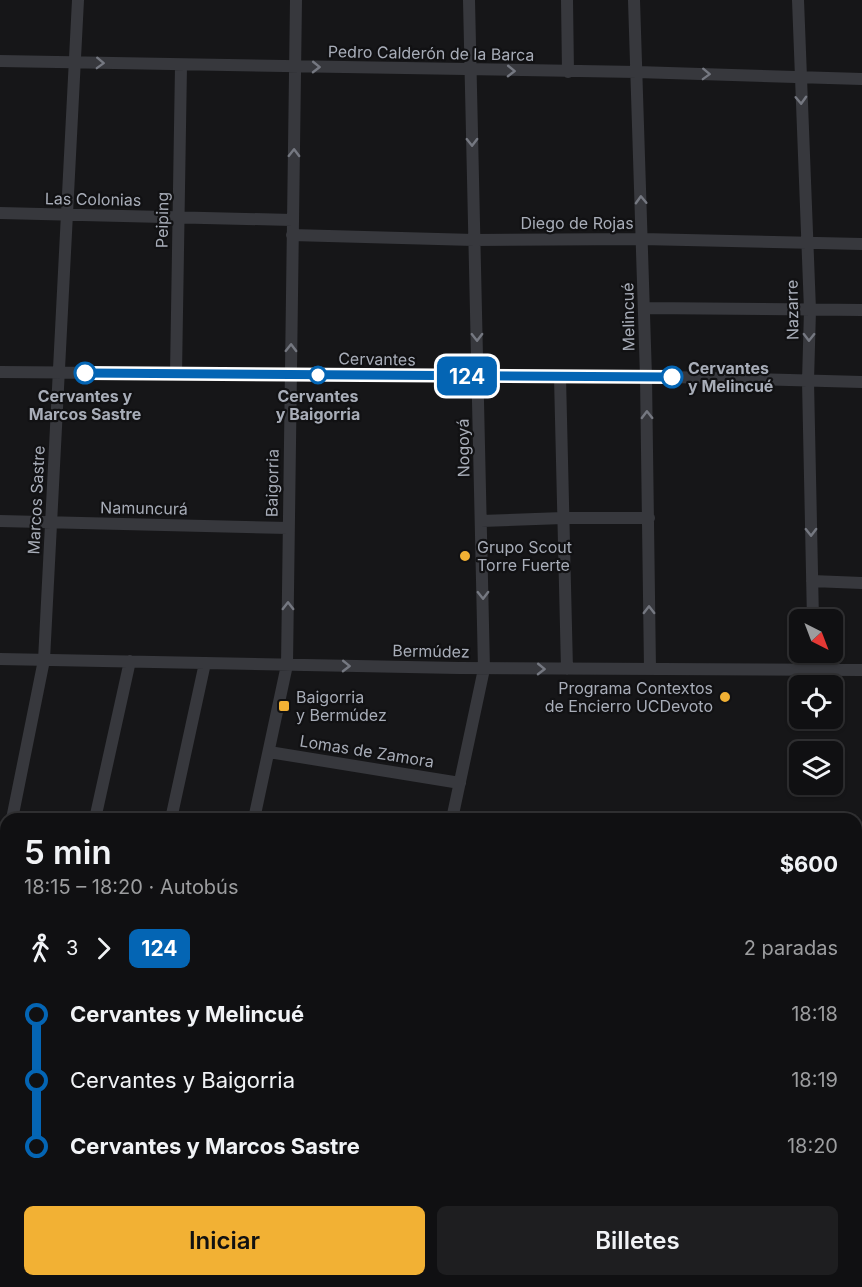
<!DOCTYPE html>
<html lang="es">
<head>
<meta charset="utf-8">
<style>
  body { margin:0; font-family:Inter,sans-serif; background:#1e1e20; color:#f1f3f6; height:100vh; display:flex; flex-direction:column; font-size:22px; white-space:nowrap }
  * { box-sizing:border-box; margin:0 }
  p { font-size:20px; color:#9c9d9f }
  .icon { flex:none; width:33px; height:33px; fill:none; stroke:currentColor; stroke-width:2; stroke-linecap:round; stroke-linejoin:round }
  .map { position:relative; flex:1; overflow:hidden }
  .side { position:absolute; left:0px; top:813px; width:862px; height:474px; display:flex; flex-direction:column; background:#101012; border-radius:18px 18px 0 0; box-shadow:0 2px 4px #0004,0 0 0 2px #303032 }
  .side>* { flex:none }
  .badge { padding:0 12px; border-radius:9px; font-size:21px; line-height:39px }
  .needle { width:39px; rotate:138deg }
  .tools { position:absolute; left:789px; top:609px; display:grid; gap:12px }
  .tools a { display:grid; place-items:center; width:54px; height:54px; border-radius:9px; background:#101012; box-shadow:0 2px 4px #0004,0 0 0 2px #303032; font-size:30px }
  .map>.badge { position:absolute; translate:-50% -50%; box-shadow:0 0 0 3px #fff }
  .legs { display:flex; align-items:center; gap:9px; height:66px; padding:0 24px; font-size:20px }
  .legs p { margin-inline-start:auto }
  .overview { display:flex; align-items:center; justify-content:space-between; height:102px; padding:0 24px }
  h1 { font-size:33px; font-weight:600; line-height:45px }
  .action { display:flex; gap:12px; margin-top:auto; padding:12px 24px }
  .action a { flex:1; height:69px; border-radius:9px; background:#f2b134; color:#111; font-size:24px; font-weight:600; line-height:69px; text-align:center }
  .action a+a { background:#1e1e20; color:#f1f3f6 }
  ul { padding:0 24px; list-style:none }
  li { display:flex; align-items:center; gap:21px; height:66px; font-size:22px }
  li i { display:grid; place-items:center; width:9px; height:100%; margin:0 8px; background:currentColor }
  li i::after { content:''; width:15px; height:15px; margin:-8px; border:4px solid; border-radius:50%; background:#101012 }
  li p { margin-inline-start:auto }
  li:first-child i { background:linear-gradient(#0000 50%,currentColor 0) }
  li:last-child i { background:linear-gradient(currentColor 50%,#0000 0) }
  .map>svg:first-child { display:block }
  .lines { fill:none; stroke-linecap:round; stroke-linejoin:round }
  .minor { stroke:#37383d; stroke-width:12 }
  .oneway { stroke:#757881 }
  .line-1-casing { stroke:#fff; stroke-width:14 }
  .line-1 { stroke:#0465b4; stroke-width:9 }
  .stop-1-dot { fill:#fff; stroke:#0465b4; stroke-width:3 }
  .poi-dot { fill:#f2b134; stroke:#111113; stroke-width:2 }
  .labels { text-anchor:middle; stroke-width:4.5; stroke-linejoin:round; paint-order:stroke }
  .street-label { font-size:16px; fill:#a8adb8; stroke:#111113 }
  .stop-label { font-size:16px; font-weight:bold; fill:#a8adb8; stroke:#111113 }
  .poi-label { font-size:16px; fill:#a8adb8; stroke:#111113; text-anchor:start }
</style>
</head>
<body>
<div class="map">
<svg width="862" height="1287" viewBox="0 0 862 1287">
  <rect width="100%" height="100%" fill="#161618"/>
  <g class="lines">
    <!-- minor -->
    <path class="minor" d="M567,0l1,72
      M634,0l12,377 4,292
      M798,0l12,310 -2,71 5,239
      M0,61l637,11 225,7
      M0,213l292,7
      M292,235l182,5 168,-1 220,5
      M644,308l218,2
      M0,372l672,5 190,5
      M176,374l5,-308
      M560,377l7,292
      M0,521l288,7
      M481,521l82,-3h86
      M812,581l50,2
      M814,652v18
      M0,659l459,9 403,2
      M269,752l191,31
      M12,819l32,-159 34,-660
      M95,819l35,-158
      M171,819l34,-156
      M254,819l33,-154 9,-665
      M452,819l32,-150 -15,-669
      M0,877l6,-30
      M856,1018l6,1
      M0,1053l6,1
      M856,1071l6,1
      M856,1188l6,1
      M153,1287l1,-6
      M350,1287l2,-6
      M514,1287l1,-6
      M605,1287l1,-6
      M698,1287l1,-6
      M776,1287l1,-6
      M859,1287l3,-13"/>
  </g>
  <!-- one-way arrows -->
  <defs><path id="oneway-chevron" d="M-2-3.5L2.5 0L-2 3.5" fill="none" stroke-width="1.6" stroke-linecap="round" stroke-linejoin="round" transform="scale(1.5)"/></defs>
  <g class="oneway">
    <use href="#oneway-chevron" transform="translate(100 63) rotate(2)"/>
    <use href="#oneway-chevron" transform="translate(316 67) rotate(1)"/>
    <use href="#oneway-chevron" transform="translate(511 71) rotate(1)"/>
    <use href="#oneway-chevron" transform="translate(706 74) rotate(2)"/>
    <use href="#oneway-chevron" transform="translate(801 100) rotate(88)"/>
    <use href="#oneway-chevron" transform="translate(472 142) rotate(89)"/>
    <use href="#oneway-chevron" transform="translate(294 153) rotate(-89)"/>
    <use href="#oneway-chevron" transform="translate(641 200) rotate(-92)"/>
    <use href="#oneway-chevron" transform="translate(477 337) rotate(89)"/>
    <use href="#oneway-chevron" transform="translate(809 337) rotate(91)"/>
    <use href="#oneway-chevron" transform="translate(291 348) rotate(-89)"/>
    <use href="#oneway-chevron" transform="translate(647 415) rotate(-91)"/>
    <use href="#oneway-chevron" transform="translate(811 532) rotate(89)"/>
    <use href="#oneway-chevron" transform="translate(483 595) rotate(89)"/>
    <use href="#oneway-chevron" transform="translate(288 606) rotate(-90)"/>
    <use href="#oneway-chevron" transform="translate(649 610) rotate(-90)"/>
    <use href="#oneway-chevron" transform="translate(346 666) rotate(1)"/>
    <use href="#oneway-chevron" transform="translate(541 669) rotate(1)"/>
  </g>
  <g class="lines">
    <defs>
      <path id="line-1" d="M85,373l587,4"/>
    </defs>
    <!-- line-1 casing -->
    <use href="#line-1" class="line-1-casing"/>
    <!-- line-1 -->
    <use href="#line-1" class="line-1"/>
  </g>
  <!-- markers -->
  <g class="stop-1-dot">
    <circle cx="85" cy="373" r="10"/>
    <circle cx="318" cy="375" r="8"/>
    <circle cx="672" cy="377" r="10"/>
  </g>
  <g class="poi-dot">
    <circle cx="465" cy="556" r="6"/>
    <circle cx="725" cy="697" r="6"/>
    <rect x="278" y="700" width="12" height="12" rx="3"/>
  </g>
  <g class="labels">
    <!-- street labels -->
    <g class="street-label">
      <text transform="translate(431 53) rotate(1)" y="6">Pedro Calderón de la Barca</text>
      <text transform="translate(93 199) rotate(1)" y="6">Las Colonias</text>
      <text transform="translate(162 220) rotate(-89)" y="6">Peiping</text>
      <text x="577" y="229">Diego de Rojas</text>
      <text transform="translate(792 310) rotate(-91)" y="6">Nazarre</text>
      <text transform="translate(628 317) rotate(-91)" y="6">Melincué</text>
      <text transform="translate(377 359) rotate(1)" y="6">Cervantes</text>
      <text transform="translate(463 448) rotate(-91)" y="6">Nogoyá</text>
      <text transform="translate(272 483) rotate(-89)" y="6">Baigorria</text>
      <text transform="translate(36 500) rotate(-87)" y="6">Marcos Sastre</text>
      <text transform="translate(144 508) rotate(1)" y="6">Namuncurá</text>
      <text transform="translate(431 651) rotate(1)" y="6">Bermúdez</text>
      <text transform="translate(367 751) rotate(9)" y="6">Lomas de Zamora</text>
    </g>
    <!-- stop labels -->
    <g class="stop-label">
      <text x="688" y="374" text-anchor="start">Cervantes<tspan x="688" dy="18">y Melincué</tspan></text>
      <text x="85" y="402">Cervantes y<tspan x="85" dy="18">Marcos Sastre</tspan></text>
      <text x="318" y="402">Cervantes<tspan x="318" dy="18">y Baigorria</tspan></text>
    </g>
    <!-- poi labels -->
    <g class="poi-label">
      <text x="477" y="553">Grupo Scout<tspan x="477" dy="18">Torre Fuerte</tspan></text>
      <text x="713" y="694" text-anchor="end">Programa Contextos<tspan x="713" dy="18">de Encierro UCDevoto</tspan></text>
      <text x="296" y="703">Baigorria<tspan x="296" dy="18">y Bermúdez</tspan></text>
    </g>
  </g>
</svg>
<div class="tools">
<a><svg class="needle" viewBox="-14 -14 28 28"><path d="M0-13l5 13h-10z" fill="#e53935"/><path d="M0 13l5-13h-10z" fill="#9c9d9f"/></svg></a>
<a><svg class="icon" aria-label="locate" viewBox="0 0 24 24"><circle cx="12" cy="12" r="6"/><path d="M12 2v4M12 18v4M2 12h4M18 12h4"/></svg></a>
<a><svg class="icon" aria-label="layers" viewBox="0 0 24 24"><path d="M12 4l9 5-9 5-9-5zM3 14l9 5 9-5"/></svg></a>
</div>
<b class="badge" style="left:467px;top:376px;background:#0465b4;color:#fff">124</b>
<section class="side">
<div class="overview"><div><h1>5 min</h1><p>18:15 – 18:20 · Autobús</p></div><b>$600</b></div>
<div class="legs"><svg class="icon" aria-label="walk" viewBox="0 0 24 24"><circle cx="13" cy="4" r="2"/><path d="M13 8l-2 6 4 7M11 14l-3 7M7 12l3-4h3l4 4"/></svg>3<svg class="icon" aria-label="forward" viewBox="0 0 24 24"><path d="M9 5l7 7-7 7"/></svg><b class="badge" style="background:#0465b4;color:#fff">124</b><p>2 paradas</p></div>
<ul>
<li><i style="color:#0465b4"></i><b>Cervantes y Melincué</b><p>18:18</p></li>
<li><i style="color:#0465b4"></i><span>Cervantes y Baigorria</span><p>18:19</p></li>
<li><i style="color:#0465b4"></i><b>Cervantes y Marcos Sastre</b><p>18:20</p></li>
</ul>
<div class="action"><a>Iniciar</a><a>Billetes</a></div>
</section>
</div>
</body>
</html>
